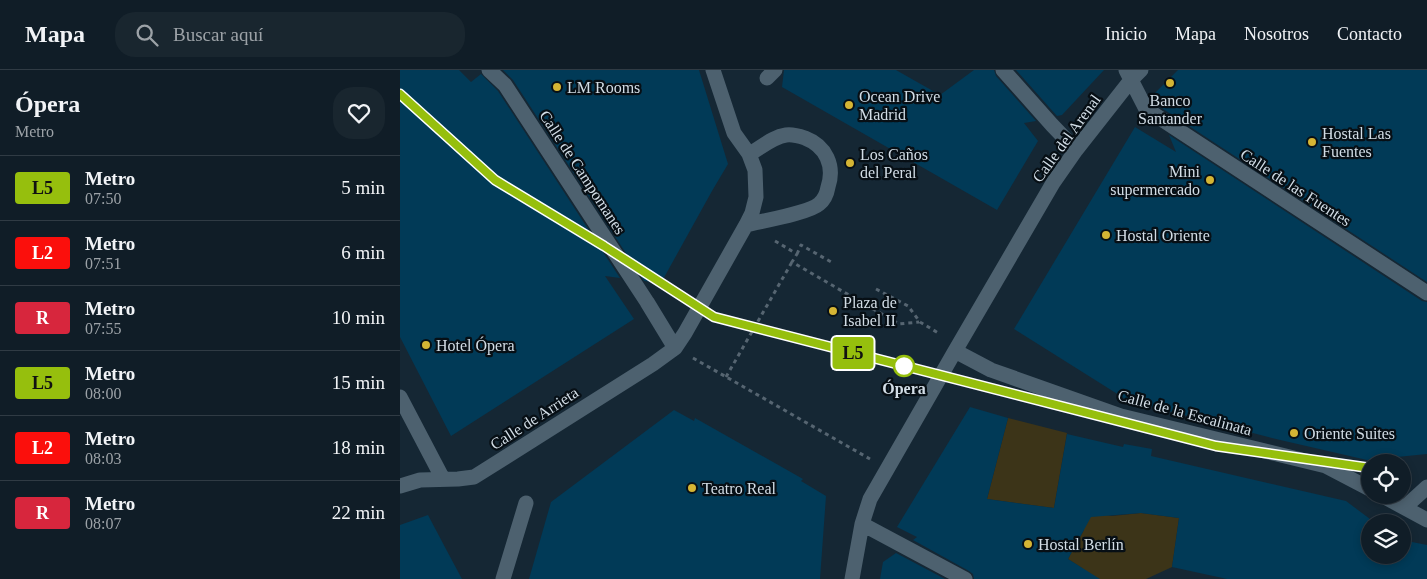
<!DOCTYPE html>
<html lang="es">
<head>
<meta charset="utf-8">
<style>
  body { margin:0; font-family:Georgia,serif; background:#19262f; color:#f1f3f6; height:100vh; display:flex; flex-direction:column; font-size:19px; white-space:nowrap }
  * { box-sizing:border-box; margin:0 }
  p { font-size:16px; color:#9ca2a7 }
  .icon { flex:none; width:28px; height:28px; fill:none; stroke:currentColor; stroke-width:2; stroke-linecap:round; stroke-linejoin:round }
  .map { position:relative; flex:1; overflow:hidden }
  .panel { display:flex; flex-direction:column; background:#101d27; width:400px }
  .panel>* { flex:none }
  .badge { padding:0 10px; border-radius:4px; font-size:18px; line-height:32px }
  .buttons { position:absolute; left:961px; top:384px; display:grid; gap:10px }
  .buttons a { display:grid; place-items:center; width:50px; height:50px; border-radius:50%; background:#101d27; box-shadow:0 2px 8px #0003,0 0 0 1px #303b44; font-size:25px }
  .map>.badge { position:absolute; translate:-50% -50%; box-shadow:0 0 0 2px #fff }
  .round { display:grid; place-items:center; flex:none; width:52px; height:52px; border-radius:20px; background:#19262f }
  .head { display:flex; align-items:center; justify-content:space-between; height:85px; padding:0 15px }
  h1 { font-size:24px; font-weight:800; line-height:38px }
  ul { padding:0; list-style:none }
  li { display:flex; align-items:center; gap:15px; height:65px; padding:0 15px; border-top:1px solid #303b44 }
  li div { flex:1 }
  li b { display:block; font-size:19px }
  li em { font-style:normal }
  li .badge { min-width:55px; font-weight:700; text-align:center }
  header { display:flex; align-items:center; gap:30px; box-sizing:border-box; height:70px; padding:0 25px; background:#101d27; border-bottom:1px solid #303b44 }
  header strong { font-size:24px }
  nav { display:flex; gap:28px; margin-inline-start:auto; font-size:18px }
  .search { width:350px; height:45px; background:#19262f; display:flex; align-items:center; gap:12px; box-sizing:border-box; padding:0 18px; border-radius:20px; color:#9ca2a7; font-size:19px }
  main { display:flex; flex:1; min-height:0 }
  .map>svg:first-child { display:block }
  .green { fill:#3c3418 }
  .building { fill:#013a57 }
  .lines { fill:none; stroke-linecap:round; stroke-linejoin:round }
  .path { stroke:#566571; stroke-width:3; stroke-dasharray:4 4; stroke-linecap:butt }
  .minor { stroke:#4d616f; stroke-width:15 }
  .line-casing { stroke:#fff; stroke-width:11 }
  .line { stroke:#96bf0d; stroke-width:8 }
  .poi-dot { fill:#d5b534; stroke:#070f15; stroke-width:2 }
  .stop-dot { fill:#fff; stroke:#96bf0d; stroke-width:2.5 }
  .labels { text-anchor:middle; stroke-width:4.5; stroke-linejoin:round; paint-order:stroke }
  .poi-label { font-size:16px; fill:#d2dde6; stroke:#070f15; text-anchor:start }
  .street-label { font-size:16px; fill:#d2dde6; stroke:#070f15 }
  .stop-label { font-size:16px; font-weight:bold; fill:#d2dde6; stroke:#070f15 }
</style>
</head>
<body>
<header>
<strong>Mapa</strong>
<div class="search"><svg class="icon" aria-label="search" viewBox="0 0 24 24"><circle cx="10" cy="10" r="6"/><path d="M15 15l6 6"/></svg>Buscar aquí</div>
<nav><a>Inicio</a><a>Mapa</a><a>Nosotros</a><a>Contacto</a></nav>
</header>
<main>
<section class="panel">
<div class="head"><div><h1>Ópera</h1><p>Metro</p></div><a class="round"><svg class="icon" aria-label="heart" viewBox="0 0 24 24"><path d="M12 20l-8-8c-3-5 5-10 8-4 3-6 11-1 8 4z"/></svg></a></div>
<ul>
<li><span class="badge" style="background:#96bf0d;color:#111">L5</span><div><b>Metro</b><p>07:50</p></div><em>5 min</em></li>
<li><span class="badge" style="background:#fb0f0c;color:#fff">L2</span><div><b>Metro</b><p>07:51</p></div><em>6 min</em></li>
<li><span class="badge" style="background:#d7263d;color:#fff">R</span><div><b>Metro</b><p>07:55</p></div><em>10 min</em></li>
<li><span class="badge" style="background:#96bf0d;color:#111">L5</span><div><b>Metro</b><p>08:00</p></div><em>15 min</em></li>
<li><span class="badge" style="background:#fb0f0c;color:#fff">L2</span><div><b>Metro</b><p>08:03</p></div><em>18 min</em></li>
<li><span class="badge" style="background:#d7263d;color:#fff">R</span><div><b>Metro</b><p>08:07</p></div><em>22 min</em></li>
</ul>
</section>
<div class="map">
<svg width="1027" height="509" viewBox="0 0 1027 509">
  <rect width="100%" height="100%" fill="#152734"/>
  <!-- green -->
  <path class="green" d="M608,348l59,15 -13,75 -67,-9z
    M684,442l28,4 29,-3 38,5 -7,49 -26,12h-74l10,-11 -14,-9 16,-29z"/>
  <!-- building -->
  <path class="building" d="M0,0h59l12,12 10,-8 17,17 122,187 -15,-2 29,43 -183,117 -51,-99z
    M103,0h196l29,94 -16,27 -51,92 -17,-2 -131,-201z
    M384,0h112l44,25 34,-25h20l2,6 40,45 -12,2 14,18 -41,69 -215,-123z
    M616,0h88l-42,45 -5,1z
    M778,0h249v212l-270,-177 -4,-10z
    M735,57l41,25 -7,-17 253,166 5,1v152l-60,6 -91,-21 -149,-39 -113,-71z
    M570,337l38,11 -21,81 67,9 13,-74 56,13 1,-3 28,5 -1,7 195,45 28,21h-4v33h32v-15l25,5v34h-200l-55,-12 7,-49 -38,-5 -50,4 -23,42 32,20h-126l-1,-5 -4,-3 -56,-31 4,-3 -20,-10z
    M274,340l20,11 1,-3 108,61 -2,2 25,15 -6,83h-291l22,-77z
    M28,445l19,36 15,28h-62v-54z
    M496,483l49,26h-65l3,-17z"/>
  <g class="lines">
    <!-- path -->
    <path class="path" d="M375,171l22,13 -5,8 107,62 20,-2
      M397,184l4,-9 32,18
      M476,219l32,17 12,16 20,12
      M293,288l177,101
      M326,307l66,-115"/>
    <!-- minor -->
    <path class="minor" d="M89,0l16,15 142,217 28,46
      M603,0l49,55 24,25
      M726,0l20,39 281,184
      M367,8l8,-8
      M346,155c16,-4 63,-12 73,-21 5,-4 8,-11 9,-17 7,-21 -2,-41 -23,-49 -6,-2 -12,-4 -19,-3 -14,2 -25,13 -37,19
      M555,281l98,-168 23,-33 55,-70 10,-10
      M0,327l43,82
      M0,416l20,-6 38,-1 16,-2 179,-113 22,-16 10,-15 61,-108 6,-12 4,-16 -1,-27 -6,-16 -15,-21 -21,-63
      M981,425l46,25
      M1005,437l22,-20
      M462,454l103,55
      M103,509l23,-76
      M452,509l10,-55 8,-25 85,-148 36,19 130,46 205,50 44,23"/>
  </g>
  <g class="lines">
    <defs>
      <path id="line" d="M0,24l95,86 109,66 110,71 502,129 154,22"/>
    </defs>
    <!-- line casing -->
    <use href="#line" class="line-casing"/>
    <!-- line -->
    <use href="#line" class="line"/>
  </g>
  <!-- markers -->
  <g class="poi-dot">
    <circle cx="770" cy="13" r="5"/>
    <circle cx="157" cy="17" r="5"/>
    <circle cx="449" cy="35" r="5"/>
    <circle cx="912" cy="72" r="5"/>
    <circle cx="450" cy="93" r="5"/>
    <circle cx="810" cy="110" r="5"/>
    <circle cx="706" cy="165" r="5"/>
    <circle cx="433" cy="241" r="5"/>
    <circle cx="26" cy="275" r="5"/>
    <circle cx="894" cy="363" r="5"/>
    <circle cx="292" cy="418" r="5"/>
    <circle cx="628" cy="474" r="5"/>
  </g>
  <circle class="stop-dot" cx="504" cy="296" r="10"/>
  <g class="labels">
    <!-- poi labels -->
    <g class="poi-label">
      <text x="167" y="23">LM Rooms</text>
      <text x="459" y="32">Ocean Drive<tspan x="459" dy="18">Madrid</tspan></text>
      <text x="770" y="36" text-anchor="middle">Banco<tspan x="770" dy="18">Santander</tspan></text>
      <text x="922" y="69">Hostal Las<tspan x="922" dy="18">Fuentes</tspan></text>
      <text x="460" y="90">Los Caños<tspan x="460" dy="18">del Peral</tspan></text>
      <text x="800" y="107" text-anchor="end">Mini<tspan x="800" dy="18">supermercado</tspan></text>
      <text x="716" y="171">Hostal Oriente</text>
      <text x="443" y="238">Plaza de<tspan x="443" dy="18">Isabel II</tspan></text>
      <text x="36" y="281">Hotel Ópera</text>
      <text x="904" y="369">Oriente Suites</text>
      <text x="302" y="424">Teatro Real</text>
      <text x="638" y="480">Hostal Berlín</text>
    </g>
    <!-- street labels -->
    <g class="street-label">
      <text transform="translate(666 68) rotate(-54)" y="6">Calle del Arenal</text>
      <text transform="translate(183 102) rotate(57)" y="6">Calle de Campomanes</text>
      <text transform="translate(896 117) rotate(33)" y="6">Calle de las Fuentes</text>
      <text transform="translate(785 342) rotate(15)" y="6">Calle de la Escalinata</text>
      <text transform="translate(134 348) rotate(-33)" y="6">Calle de Arrieta</text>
    </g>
    <!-- stop labels -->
    <g class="stop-label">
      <text x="504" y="324">Ópera</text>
    </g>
  </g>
</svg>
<div class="buttons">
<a><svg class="icon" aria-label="locate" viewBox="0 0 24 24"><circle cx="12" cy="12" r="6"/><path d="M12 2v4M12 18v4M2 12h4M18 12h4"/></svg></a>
<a><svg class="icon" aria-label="layers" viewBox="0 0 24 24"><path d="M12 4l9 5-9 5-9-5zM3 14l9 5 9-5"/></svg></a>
</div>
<b class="badge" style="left:453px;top:283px;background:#96bf0d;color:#111">L5</b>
</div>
</main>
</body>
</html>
